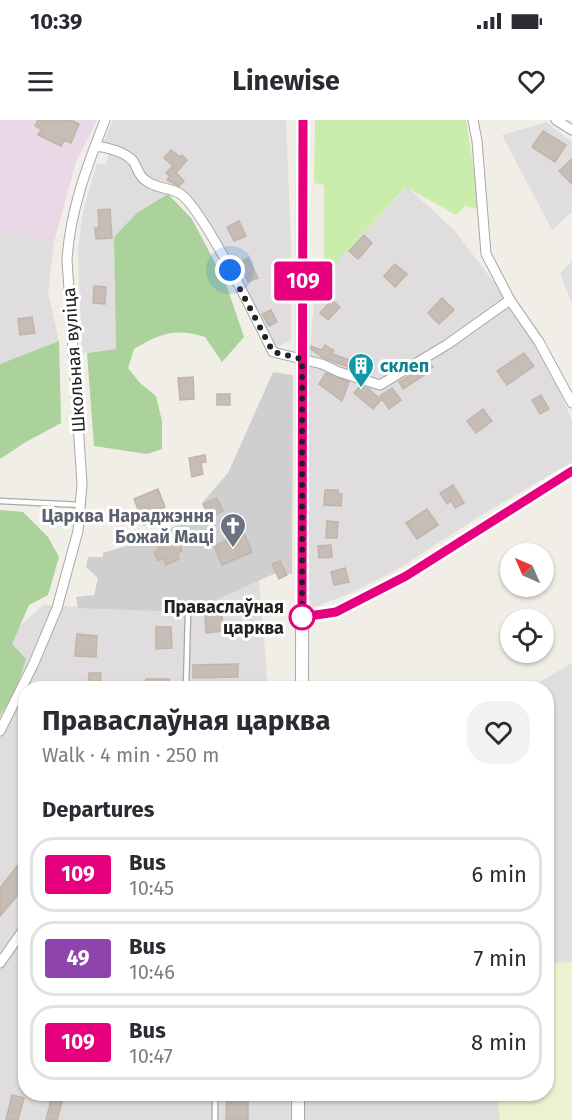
<!DOCTYPE html>
<html lang="en">
<head>
<meta charset="utf-8">
<style>
  body { margin:0; font-family:"Fira Sans",sans-serif; background:#f2f2f3; color:#2b2b33; height:100vh; display:flex; flex-direction:column; font-size:22px; white-space:nowrap }
  * { box-sizing:border-box; margin:0 }
  p { font-size:20px; color:#7c7c81 }
  .icon { flex:none; width:33px; height:33px; fill:none; stroke:currentColor; stroke-width:2; stroke-linecap:round; stroke-linejoin:round }
  .map { position:relative; flex:1; overflow:hidden }
  .sheet { position:absolute; left:18px; top:561px; width:536px; height:420px; display:flex; flex-direction:column; background:#fff; border-radius:24px; box-shadow:0 2px 4px #0004 }
  .sheet>* { flex:none }
  .badge { padding:0 12px; border-radius:4px; font-size:21px; line-height:39px }
  .needle { width:39px; rotate:315deg }
  .tools { position:absolute; left:500px; top:423px; display:grid; gap:12px }
  .tools a { display:grid; place-items:center; width:54px; height:54px; border-radius:50%; background:#fff; box-shadow:0 2px 4px #0004; font-size:30px }
  .you { position:absolute; width:30px; height:30px; margin:-15px; border:4px solid #fff; border-radius:50%; background:#1a73e8; box-shadow:0 0 0 9px #1a73e833 }
  .map>.badge { position:absolute; translate:-50% -50%; box-shadow:0 0 0 3px #fff }
  h2 { padding:0 24px; font-size:22px; line-height:54px }
  .round { display:grid; place-items:center; flex:none; width:63px; height:63px; border-radius:24px; background:#f2f2f3 }
  .headline { display:flex; align-items:center; justify-content:space-between; height:102px; padding:0 24px }
  h1 { font-size:28px; font-weight:700; line-height:45px }
  ul { padding:0; list-style:none }
  li { display:flex; align-items:center; gap:18px; height:75px; margin:0 12px 9px; padding:0 12px; border:3px solid #e1e1e2; border-radius:24px }
  li div { flex:1 }
  li b { display:block; font-size:22px }
  li em { font-style:normal }
  li .badge { min-width:66px; font-weight:700; text-align:center }
  .status { display:flex; justify-content:space-between; align-items:center; height:42px; padding:0 30px; background:#fff; direction:ltr }
  .status svg { height:16px; fill:currentColor }
  header { display:flex; justify-content:space-between; align-items:center; height:78px; padding:0 24px; background:#fff; font-size:27px; font-weight:700 }
  .map>svg:first-child { display:block }
  .residential { fill:#dfdddd }
  .industrial { fill:#ebd8e7 }
  .religious { fill:#cfcfcf }
  .farmland { fill:#eef0d2 }
  .grass { fill:#cbedab }
  .forest { fill:#aad29a }
  .building { fill:#c6bdb6; stroke:#c4b4a8; stroke-width:1.5 }
  .lines { fill:none; stroke-linecap:round; stroke-linejoin:round }
  .service-casing { stroke:#a8a8a8; stroke-width:7 }
  .minor-casing { stroke:#a8a8a8; stroke-width:11 }
  .tertiary-casing { stroke:#a8a8a8; stroke-width:14 }
  .service { stroke:#fff; stroke-width:4.5 }
  .minor { stroke:#fff; stroke-width:9 }
  .tertiary { stroke:#fff; stroke-width:12 }
  .line-casing { stroke:#fff; stroke-width:14 }
  .line { stroke:#e6007e; stroke-width:9 }
  .walk { stroke:#212121; stroke-width:6; stroke-dasharray:0 10.8 }
  .stop-dot { fill:#fff; stroke:#e6007e; stroke-width:3 }
  .labels { text-anchor:middle; stroke-width:6; stroke-linejoin:round; paint-order:stroke }
  .street-label { font-size:18px; fill:#212121; stroke:#fff }
  .culture-label { font-size:18px; font-weight:bold; fill:#0d838f; stroke:#fff; text-anchor:start }
  .worship-label { font-size:18px; font-weight:bold; fill:#5b616d; stroke:#fff; text-anchor:end }
  .stop-label { font-size:18px; font-weight:bold; fill:#212121; stroke:#fff; text-anchor:end }
</style>
</head>
<body>
<div class="status"><b>10:39</b><svg viewBox="0 0 49 12"><path d="M0 12V9h3v3zM5 12V6h3v6zM10 12V3h3v9zM15 12V0h3v12zM26 1h20v11H26zM47 4h2v5h-2z"/></svg></div>
<header><svg class="icon" aria-label="menu" viewBox="0 0 24 24"><path d="M4 6h16M4 12h16M4 18h16"/></svg>Linewise<svg class="icon" aria-label="heart" viewBox="0 0 24 24"><path d="M12 20l-8-8c-3-5 5-10 8-4 3-6 11-1 8 4z"/></svg></header>
<div class="map">
<svg width="572" height="1000" viewBox="0 0 572 1000">
  <rect width="100%" height="100%" fill="#f1eee7"/>
  <!-- residential -->
  <path class="residential" d="M113,0h173l6,148 -1,72 -17,9 -61,-121 -28,-38 -38,-12 -11,-20 -32,-17z
    M546,2l26,20v70l-20,18 -50,-95z
    M109,33l19,9 6,12 15,16 19,4 -30,19 -24,25 2,111 -34,4 -4,-103 5,-38 14,-49 9,2z
    M407,67l48,44 62,82 32,54 23,53v42l-89,52 -83,54 -49,25 -39,15 -2,-6 -1,-238 6,-79z
    M0,111l54,11 -6,51 11,48 -59,23z
    M572,141v43l-12,-31z
    M259,460l9,108h-242v406h520v-406h-16l42,-25v457h-572v-475l43,-40 146,7z"/>
  <!-- industrial -->
  <path class="industrial" d="M0,0h97l-21,42 -22,80 -54,-11z"/>
  <!-- religious -->
  <path class="religious" d="M273,252l20,3 -1,199 -16,-1 -87,39 -111,-4 -2,-11 18,-2 4,-17 -12,-11 2,-10h15v-4l66,-20 -1,-4 38,-15 -4,-11 26,-30z"/>
  <!-- farmland -->
  <path class="farmland" d="M572,841v159h-72l-4,-26h50v-127l5,-3z"/>
  <!-- grass -->
  <path class="grass" d="M315,0h151l14,90 -15,-4 -9,9 -50,-28 -82,89v-91l-10,-2z"/>
  <!-- forest -->
  <path class="forest" d="M168,74l24,25 34,65 18,53 -22,25 -17,-25c-30,-9 -44,-4 -71,12l-6,19 12,15 16,13 6,25v28l-15,5 -53,-8 -7,-93 29,-4 -2,-112 23,-24z
    M59,221l2,82 -37,20 -24,16v-95z
    M0,390l23,2 25,25 11,20 -11,38 -19,10 -17,39 14,15 -12,36 -14,20z"/>
  <!-- building -->
  <path class="building" d="M38,0h33l8,4 -8,19 -7,-3 -3,6 -23,-11 3,-6 -6,-3z
    M543,11l23,14 -11,17 -23,-15z
    M171,30l9,7 2,-2 5,5 -11,13 8,8 -5,5 -12,-6 3,-4 -4,-3 7,-7 -9,-8z
    M572,39v25l-13,-13z
    M110,89l2,29 -16,1 -1,-11h4l-1,-18z
    M239,101l7,15 -12,5 -7,-14z
    M364,115l8,8 -14,16 -9,-8z
    M248,138l10,20 -10,4 -4,-9 -3,1 -6,-10z
    M395,144l12,10 -12,13 -11,-11z
    M94,166l12,1 -1,17 -12,-1z
    M442,178l12,12 -15,14 -11,-11z
    M332,180l8,7 -12,13 -8,-7z
    M271,190l6,12 -8,4 -7,-12z
    M32,197l3,16 -15,2 -2,-16z
    M325,225l9,6 -2,3 24,8 -3,7 -31,-12 -11,-8v-3l11,4z
    M524,233l10,13 -27,19 -10,-14z
    M430,243l3,4 -8,5 1,2 -23,15 -4,-7z
    M326,253l23,9 -7,19 -23,-17z
    M193,257l1,22 -14,1 -2,-22z
    M360,266l9,3 12,11 -8,9 -19,-16z
    M392,268l9,12 -12,9 -9,-13z
    M217,274h13v11h-13z
    M541,275l8,14 -9,5 -8,-14z
    M483,289l9,12 -16,12 -9,-12z
    M205,335l1,7 -5,1 2,11 -11,3 -3,-19z
    M453,365l11,18 -9,5 -4,-7 -4,3 -7,-11z
    M158,369l7,18 -9,4 3,8 -15,6 -10,-26z
    M325,370h13v4h4l-1,12 -17,-1z
    M217,378l6,13 -13,6 -7,-13z
    M427,389l11,16 -21,14 -11,-16z
    M327,401l11,1 -1,16h-11z
    M244,413l8,19 -30,13 -8,-19z
    M169,418l3,5 6,-3 4,11 -5,2 2,6 -13,6 -3,-7 -5,3 -4,-9 5,-3 -2,-6z
    M331,425l1,12 -13,1 -1,-12z
    M280,441l7,14 -8,4 -7,-15z
    M345,448l4,14 -15,3 -3,-13z
    M222,492l1,19 -17,2 -1,-20z
    M156,507h15l1,21 -16,1z
    M77,514l20,2 -1,21 -21,-1z
    M238,544v13l-45,1v-13z
    M89,553h12l-1,15h-12z
    M146,559h23v9h-23z
    M18,745l8,6v14l-26,31v-28z
    M227,974h21v26h-22z
    M12,975l12,3 -6,22h-12z
    M51,980l11,2 -5,18h-11z"/>
  <g class="lines">
    <defs>
      <path id="service" d="M0,381l82,4
        M186,568l2,-76
        M215,1000v-26"/>
      <path id="minor" d="M473,0l4,21 9,113 24,46 29,42 33,61
        M556,0l16,10
        M95,26c12,1 30,6 38,15 5,7 5,14 12,19 11,9 23,7 34,13 23,13 79,130 94,159l49,12 17,8 41,13 68,-41 62,-44
        M302,497l34,-5 70,-36 166,-105
        M0,611l34,-68 23,-55 21,-77 4,-47 -15,-224c3,-49 20,-94 38,-140
        M0,843l26,-37"/>
      <path id="tertiary" d="M302,568l1,-568
        M298,1000v-26"/>
    </defs>
    <!-- service casing -->
    <use href="#service" class="service-casing"/>
    <!-- minor casing -->
    <use href="#minor" class="minor-casing"/>
    <!-- tertiary casing -->
    <use href="#tertiary" class="tertiary-casing"/>
    <!-- service -->
    <use href="#service" class="service"/>
    <!-- minor -->
    <use href="#minor" class="minor"/>
    <!-- tertiary -->
    <use href="#tertiary" class="tertiary"/>
  </g>
  <g class="lines">
    <defs>
      <path id="line" d="M303,0l-1,497 34,-5 70,-36 166,-105"/>
    </defs>
    <!-- line casing -->
    <use href="#line" class="line-casing"/>
    <!-- line -->
    <use href="#line" class="line"/>
    <!-- walk -->
    <path class="walk" d="M230,150l43,82 29,7v258"/>
  </g>
  <!-- icons -->
  <defs>
    <symbol id="building-pin" viewBox="-11 -11 22 30"><path d="M0 17L-7.5 6A9.5 9.5 0 1 1 7.5 6Z" fill="#0f9aa8" stroke="#fff"/><path d="M-4-6H4V6H1V3H-1V6H-4ZM-2.5-4.3h1.7v1.8h-1.7ZM.8-4.3h1.7v1.8H.8ZM-2.5-1h1.7V.8h-1.7ZM.8-1h1.7V.8H.8Z" fill="#fff"/></symbol>
    <symbol id="church-pin" viewBox="-11 -11 22 30"><path d="M0 17L-7.5 6A9.5 9.5 0 1 1 7.5 6Z" fill="#6b7280" stroke="#fff"/><path d="M-1.2-6h2.4v3.5h3.3v2.4h-3.3V6h-2.4V-.1h-3.3v-2.4h3.3Z" fill="#fff"/></symbol>
  </defs>
  <g fill-rule="evenodd">
    <use href="#building-pin" x="346" y="231" width="30" height="40"/>
    <use href="#church-pin" x="218" y="391" width="30" height="40"/>
  </g>
  <!-- markers -->
  <circle class="stop-dot" cx="302" cy="497" r="12"/>
  <g class="labels">
    <!-- street labels -->
    <g class="street-label">
      <text transform="translate(74 240) rotate(-94)" y="6">Школьная вуліца</text>
    </g>
    <!-- culture labels -->
    <g class="culture-label">
      <text x="380" y="252">склеп</text>
    </g>
    <!-- worship labels -->
    <g class="worship-label">
      <text x="214" y="402">Царква Нараджэння<tspan x="214" dy="21">Божай Маці</tspan></text>
    </g>
    <!-- stop labels -->
    <g class="stop-label">
      <text x="284" y="493">Праваслаўная<tspan x="284" dy="21">царква</tspan></text>
    </g>
  </g>
</svg>
<div class="tools">
<a><svg class="needle" viewBox="-14 -14 28 28"><path d="M0-13l5 13h-10z" fill="#e53935"/><path d="M0 13l5-13h-10z" fill="#7c7c81"/></svg></a>
<a><svg class="icon" aria-label="locate" viewBox="0 0 24 24"><circle cx="12" cy="12" r="6"/><path d="M12 2v4M12 18v4M2 12h4M18 12h4"/></svg></a>
</div>
<div class="you" style="left:230px;top:150px"></div>
<b class="badge" style="left:303px;top:161px;background:#e6007e;color:#fff">109</b>
<section class="sheet">
<div class="headline"><div><h1>Праваслаўная царква</h1><p>Walk · 4 min · 250 m</p></div><a class="round"><svg class="icon" aria-label="heart" viewBox="0 0 24 24"><path d="M12 20l-8-8c-3-5 5-10 8-4 3-6 11-1 8 4z"/></svg></a></div>
<h2>Departures</h2>
<ul>
<li><span class="badge" style="background:#e6007e;color:#fff">109</span><div><b>Bus</b><p>10:45</p></div><em>6 min</em></li>
<li><span class="badge" style="background:#8e44ad;color:#fff">49</span><div><b>Bus</b><p>10:46</p></div><em>7 min</em></li>
<li><span class="badge" style="background:#e6007e;color:#fff">109</span><div><b>Bus</b><p>10:47</p></div><em>8 min</em></li>
</ul>
</section>
</div>
</body>
</html>
